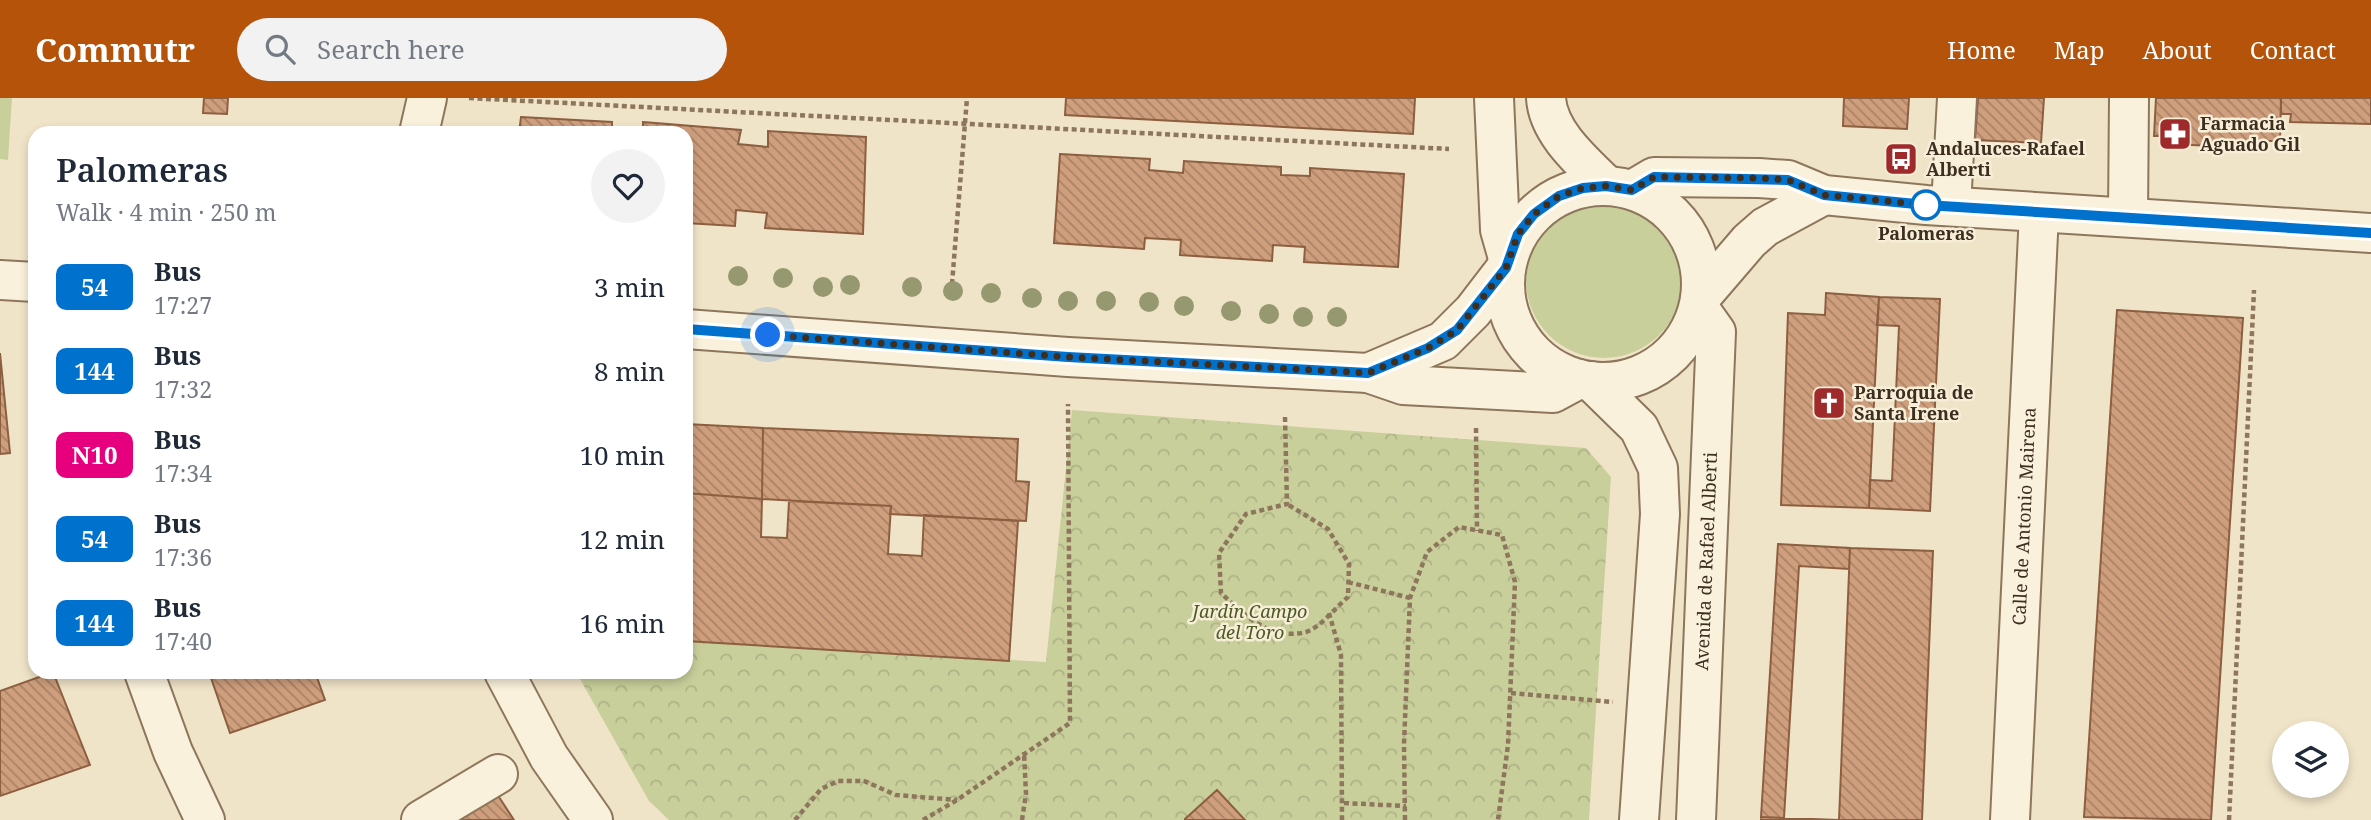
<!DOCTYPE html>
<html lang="en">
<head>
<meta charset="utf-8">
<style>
  body { margin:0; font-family:"Noto Serif",serif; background:#f2f2f3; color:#1f2937; height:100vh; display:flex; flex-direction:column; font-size:26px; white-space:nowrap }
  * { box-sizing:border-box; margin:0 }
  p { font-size:23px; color:#747a83 }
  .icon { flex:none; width:38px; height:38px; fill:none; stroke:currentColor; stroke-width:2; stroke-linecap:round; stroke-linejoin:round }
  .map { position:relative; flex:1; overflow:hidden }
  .drawer { position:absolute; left:28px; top:28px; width:665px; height:553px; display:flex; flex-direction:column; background:#fff; border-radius:21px; box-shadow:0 4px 10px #0003 }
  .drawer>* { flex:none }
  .badge { padding:0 14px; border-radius:10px; font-size:24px; line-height:46px }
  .buttons { position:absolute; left:2272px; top:623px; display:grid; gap:14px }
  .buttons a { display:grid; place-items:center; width:77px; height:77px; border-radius:50%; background:#fff; box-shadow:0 4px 10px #0003; font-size:35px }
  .you { position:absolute; width:35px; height:35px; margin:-18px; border:5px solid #fff; border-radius:50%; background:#1a73e8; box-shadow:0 0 0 10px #1a73e833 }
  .map>.badge { position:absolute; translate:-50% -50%; box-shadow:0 0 0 4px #fff }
  .round { display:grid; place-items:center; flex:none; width:74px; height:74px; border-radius:37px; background:#f2f2f3 }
  .head { display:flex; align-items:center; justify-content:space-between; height:119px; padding:0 28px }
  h1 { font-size:33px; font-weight:600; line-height:52px }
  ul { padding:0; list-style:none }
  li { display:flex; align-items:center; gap:21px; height:84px; padding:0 28px }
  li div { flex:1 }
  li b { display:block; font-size:26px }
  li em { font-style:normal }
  li .badge { min-width:77px; font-weight:700; text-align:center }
  header { display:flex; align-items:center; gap:42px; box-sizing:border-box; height:98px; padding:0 35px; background:#b45309; color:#fff }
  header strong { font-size:33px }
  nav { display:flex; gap:38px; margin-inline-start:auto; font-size:24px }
  .search { width:490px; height:63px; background:#f2f2f3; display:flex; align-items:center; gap:18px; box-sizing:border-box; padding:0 24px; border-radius:38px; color:#747a83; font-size:26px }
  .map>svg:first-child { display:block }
  .green { fill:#c9cf9b }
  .park { fill:url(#park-crowns) }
  .building { fill:url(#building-back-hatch); stroke:#8d5f41; stroke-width:2 }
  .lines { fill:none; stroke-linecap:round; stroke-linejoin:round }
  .minor-casing { stroke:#8d765c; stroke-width:42 }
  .path { stroke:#8d765c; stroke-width:4.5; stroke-dasharray:5 3.5; stroke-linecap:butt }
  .minor { stroke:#faf1dc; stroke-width:38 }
  .tree { fill:#96986f }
  .line-casing { stroke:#fff; stroke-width:16 }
  .line { stroke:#0072ce; stroke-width:10 }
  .walk { stroke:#3d2e20; stroke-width:7; stroke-dasharray:0 12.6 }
  .stop-dot { fill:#fff; stroke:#0072ce; stroke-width:3.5 }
  .labels { text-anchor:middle; stroke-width:5; stroke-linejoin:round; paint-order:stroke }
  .poi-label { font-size:18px; font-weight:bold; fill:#3d2e20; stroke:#f7eed8; text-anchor:start }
  .stop-label { font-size:18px; font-weight:bold; fill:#3d2e20; stroke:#f7eed8 }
  .street-label { font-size:18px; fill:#3d2e20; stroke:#f7eed8 }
  .park-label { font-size:18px; font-style:italic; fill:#4d5a26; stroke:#f7eed8 }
</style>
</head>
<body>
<header>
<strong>Commutr</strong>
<div class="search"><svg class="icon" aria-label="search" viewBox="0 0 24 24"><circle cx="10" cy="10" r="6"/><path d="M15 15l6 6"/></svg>Search here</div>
<nav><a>Home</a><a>Map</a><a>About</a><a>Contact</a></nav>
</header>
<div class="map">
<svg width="2371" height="722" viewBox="0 0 2371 722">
  <defs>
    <pattern id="park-crowns" width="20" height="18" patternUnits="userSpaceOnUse" patternTransform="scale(1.75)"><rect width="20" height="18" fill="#c9cf9b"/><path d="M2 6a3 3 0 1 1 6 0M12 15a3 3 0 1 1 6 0" fill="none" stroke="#aeb285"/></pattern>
    <pattern id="building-back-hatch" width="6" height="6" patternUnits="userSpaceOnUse" patternTransform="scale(1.75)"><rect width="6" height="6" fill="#cf9f7d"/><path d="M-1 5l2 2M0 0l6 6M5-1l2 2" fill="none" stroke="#a98266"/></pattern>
  </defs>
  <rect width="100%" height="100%" fill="#f0e4c8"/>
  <!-- green -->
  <path class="green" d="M0,0h12l-4,62 -8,-1z
    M1526 182a78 78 0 1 1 156 0a78 78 0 1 1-156 0Z"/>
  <!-- park -->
  <path class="park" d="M1072,312l514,38 25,29 -22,343h-920l-20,-19 -73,-129h110v-31l360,21z"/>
  <!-- building -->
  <path class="building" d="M204,0h24l-1,16 -24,-1z
    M1066,0h349l-2,36 -348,-19z
    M1844,0h65l-2,31 -64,-3z
    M1978,0h66l-3,45 -66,-3z
    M2156,0h125l-1,43h-17v7l-95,-4v-8h-14z
    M2281,0h90v26l-81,-2 1,-8h-10z
    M521,19l91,5v11h-93z
    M643,24l98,8 -3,14 30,3v-16l98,6 -3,97 -98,-6 2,-15 -31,-3 -1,16 -49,-3v-90h-43z
    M1060,56l90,5 -1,11 34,3 1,-12 97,6v8l29,1v-8l94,6 -6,93 -94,-5 1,-15 -32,-2 -1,16 -92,-6 1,-15 -36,-2 -1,11 -90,-6z
    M1826,195l53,4 -10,211 -88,-3 7,-192 37,2z
    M1879,199l61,2 -10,212 -61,-3 1,-28 22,1 7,-155 -22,-1z
    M2117,212l126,8 -32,502 -127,-3z
    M0,255l10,100 -10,1z
    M686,326l77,4 -1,71 -76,-6z
    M763,330l255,11 -2,42 13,1 -3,39 -136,-7 1,-8 -129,-7z
    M686,395l76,6 -1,38 26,1 2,-37 102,5 -3,48 34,2 2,-41 94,6 -9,140 -323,-20z
    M1778,446l72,4 -1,21 -50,-3 -15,252 -23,-1z
    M1850,450l83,3 -11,269h-161v-3l78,3z
    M53,574l37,93 -90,31v-105z
    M209,574h106l10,28 -95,33z
    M1217,692l28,30h-60v-1z
    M497,696l17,26h-64z"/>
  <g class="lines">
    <defs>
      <g id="minor">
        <path d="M1494,0l6,132 8,28"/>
        <path d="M1546,0c2,35 37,64 61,88"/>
        <path d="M419,35l8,-35"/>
        <circle cx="1603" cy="186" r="98"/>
        <path d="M1632,92l22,-13 105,1 29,2 36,15 102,10 445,28"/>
        <path d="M1951,108l6,-108"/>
        <path d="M2128,118l1,-118"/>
        <path d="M0,182l35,2"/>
        <path d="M1701,199l48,-56 16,-14 59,-32"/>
        <path d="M686,231l382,28 300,16 35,12 150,8 26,-14"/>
        <path d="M1368,275l75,-32 30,-30 33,-43"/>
        <path d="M1591,283l48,47 19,40 2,46 -21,306"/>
        <path d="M144,574l29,80 32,68"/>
        <path d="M504,574l45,85 44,63"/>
        <path d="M421,722l77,-46"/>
        <path id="s1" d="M1696,722l20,-488 -17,-24"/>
        <path id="s2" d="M2010,722l29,-607"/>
      </g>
    </defs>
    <!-- minor casing -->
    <use href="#minor" class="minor-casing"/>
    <!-- path -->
    <path class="path" d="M469,0l980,51
      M952,186l15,-186
      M1285,319l2,87 -41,10 -27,39 2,40c23,22 49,48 85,39 14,-4 31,-26 42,-35l1,-33 -21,-35 -41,-25
      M1476,330l1,103
      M1348,484l62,16
      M1329,515l12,42 1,165
      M1511,595l102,9
      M1344,705l62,3
      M795,722l26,-31 17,-8h26l32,14 61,5
      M923,722l34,-20 113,-77 -2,-319
      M1022,722l4,-26 -2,-42
      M1405,722l-1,-76 6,-146 17,-46 32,-25 43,8 13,47 -7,163 -10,75
      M2229,722l25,-530"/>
    <!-- minor -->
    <use href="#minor" class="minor"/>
  </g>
  <!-- trees -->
  <g class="tree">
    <circle cx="738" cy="178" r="10"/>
    <circle cx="783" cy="180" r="10"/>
    <circle cx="850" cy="187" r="10"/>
    <circle cx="823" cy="189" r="10"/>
    <circle cx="912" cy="189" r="10"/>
    <circle cx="953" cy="193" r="10"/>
    <circle cx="991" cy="195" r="10"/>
    <circle cx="1032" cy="200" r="10"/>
    <circle cx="1068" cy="203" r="10"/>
    <circle cx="1106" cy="203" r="10"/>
    <circle cx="1149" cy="204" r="10"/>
    <circle cx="1184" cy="208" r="10"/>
    <circle cx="1231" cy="213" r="10"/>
    <circle cx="1269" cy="216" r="10"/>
    <circle cx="1303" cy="219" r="10"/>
    <circle cx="1337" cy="219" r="10"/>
  </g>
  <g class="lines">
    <defs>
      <path id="line" d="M686,231l382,28 300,16 60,-25 29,-18 49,-62 12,-34 16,-20 25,-18 24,-8 23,-2 26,4 22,-13 134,3 36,15 102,10 445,28"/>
    </defs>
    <!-- line casing -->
    <use href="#line" class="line-casing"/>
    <!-- line -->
    <use href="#line" class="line"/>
    <!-- walk -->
    <path class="walk" d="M768,237l300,22 300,16 60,-25 29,-18 49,-62 12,-34 16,-20 25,-18 24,-8 23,-2 26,4 22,-13 105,1 29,2 36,15 102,10"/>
  </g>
  <!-- icons -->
  <defs>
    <symbol id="pharmacy-square" viewBox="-11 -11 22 22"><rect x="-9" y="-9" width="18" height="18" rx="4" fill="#9e2a2b" stroke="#f7eed8"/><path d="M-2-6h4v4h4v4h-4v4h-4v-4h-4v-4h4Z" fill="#fff"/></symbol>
    <symbol id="bus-square" viewBox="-11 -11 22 22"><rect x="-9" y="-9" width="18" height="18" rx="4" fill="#9e2a2b" stroke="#f7eed8"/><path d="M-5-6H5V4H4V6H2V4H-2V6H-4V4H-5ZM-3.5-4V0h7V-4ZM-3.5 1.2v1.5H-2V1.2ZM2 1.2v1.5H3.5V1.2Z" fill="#fff"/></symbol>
    <symbol id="church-square" viewBox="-11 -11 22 22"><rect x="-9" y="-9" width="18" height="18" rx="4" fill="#9e2a2b" stroke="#f7eed8"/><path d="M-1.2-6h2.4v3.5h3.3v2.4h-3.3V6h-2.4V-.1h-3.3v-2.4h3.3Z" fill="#fff"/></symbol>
  </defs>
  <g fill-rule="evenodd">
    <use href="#pharmacy-square" x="2156" y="17" width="38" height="38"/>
    <use href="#bus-square" x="1882" y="42" width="38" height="38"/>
    <use href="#church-square" x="1810" y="286" width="38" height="38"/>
  </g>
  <!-- markers -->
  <circle class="stop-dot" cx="1926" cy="107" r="14"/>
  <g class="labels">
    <!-- poi labels -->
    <g class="poi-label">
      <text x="2200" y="32">Farmacia<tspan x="2200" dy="21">Aguado Gil</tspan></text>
      <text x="1926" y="57">Andaluces-Rafael<tspan x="1926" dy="21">Alberti</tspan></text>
      <text x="1854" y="301">Parroquia de<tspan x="1854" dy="21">Santa Irene</tspan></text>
    </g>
    <!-- stop labels -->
    <g class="stop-label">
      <text x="1926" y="142">Palomeras</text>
    </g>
    <!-- street labels -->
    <g class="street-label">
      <text dy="6" stroke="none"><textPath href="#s2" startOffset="304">Calle de Antonio Mairena</textPath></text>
      <text dy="6" stroke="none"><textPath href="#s1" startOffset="259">Avenida de Rafael Alberti</textPath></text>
    </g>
    <!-- park labels -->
    <g class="park-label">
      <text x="1250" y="520">Jardín Campo<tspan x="1250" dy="21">del Toro</tspan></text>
    </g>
  </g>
</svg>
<div class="buttons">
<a><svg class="icon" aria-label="layers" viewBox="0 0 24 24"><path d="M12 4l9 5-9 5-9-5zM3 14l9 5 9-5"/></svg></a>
</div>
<div class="you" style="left:768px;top:237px"></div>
<section class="drawer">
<div class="head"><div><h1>Palomeras</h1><p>Walk · 4 min · 250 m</p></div><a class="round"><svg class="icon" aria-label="heart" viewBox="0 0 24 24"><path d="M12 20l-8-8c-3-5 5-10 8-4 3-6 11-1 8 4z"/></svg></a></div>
<ul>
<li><span class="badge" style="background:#0072ce;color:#fff">54</span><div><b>Bus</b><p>17:27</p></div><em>3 min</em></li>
<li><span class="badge" style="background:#0072ce;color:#fff">144</span><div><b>Bus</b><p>17:32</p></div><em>8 min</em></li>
<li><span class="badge" style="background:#e6007e;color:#fff">N10</span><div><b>Bus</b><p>17:34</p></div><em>10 min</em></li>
<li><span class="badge" style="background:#0072ce;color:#fff">54</span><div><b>Bus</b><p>17:36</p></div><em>12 min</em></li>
<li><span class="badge" style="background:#0072ce;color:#fff">144</span><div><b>Bus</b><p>17:40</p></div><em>16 min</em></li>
</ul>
</section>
</div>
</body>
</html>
